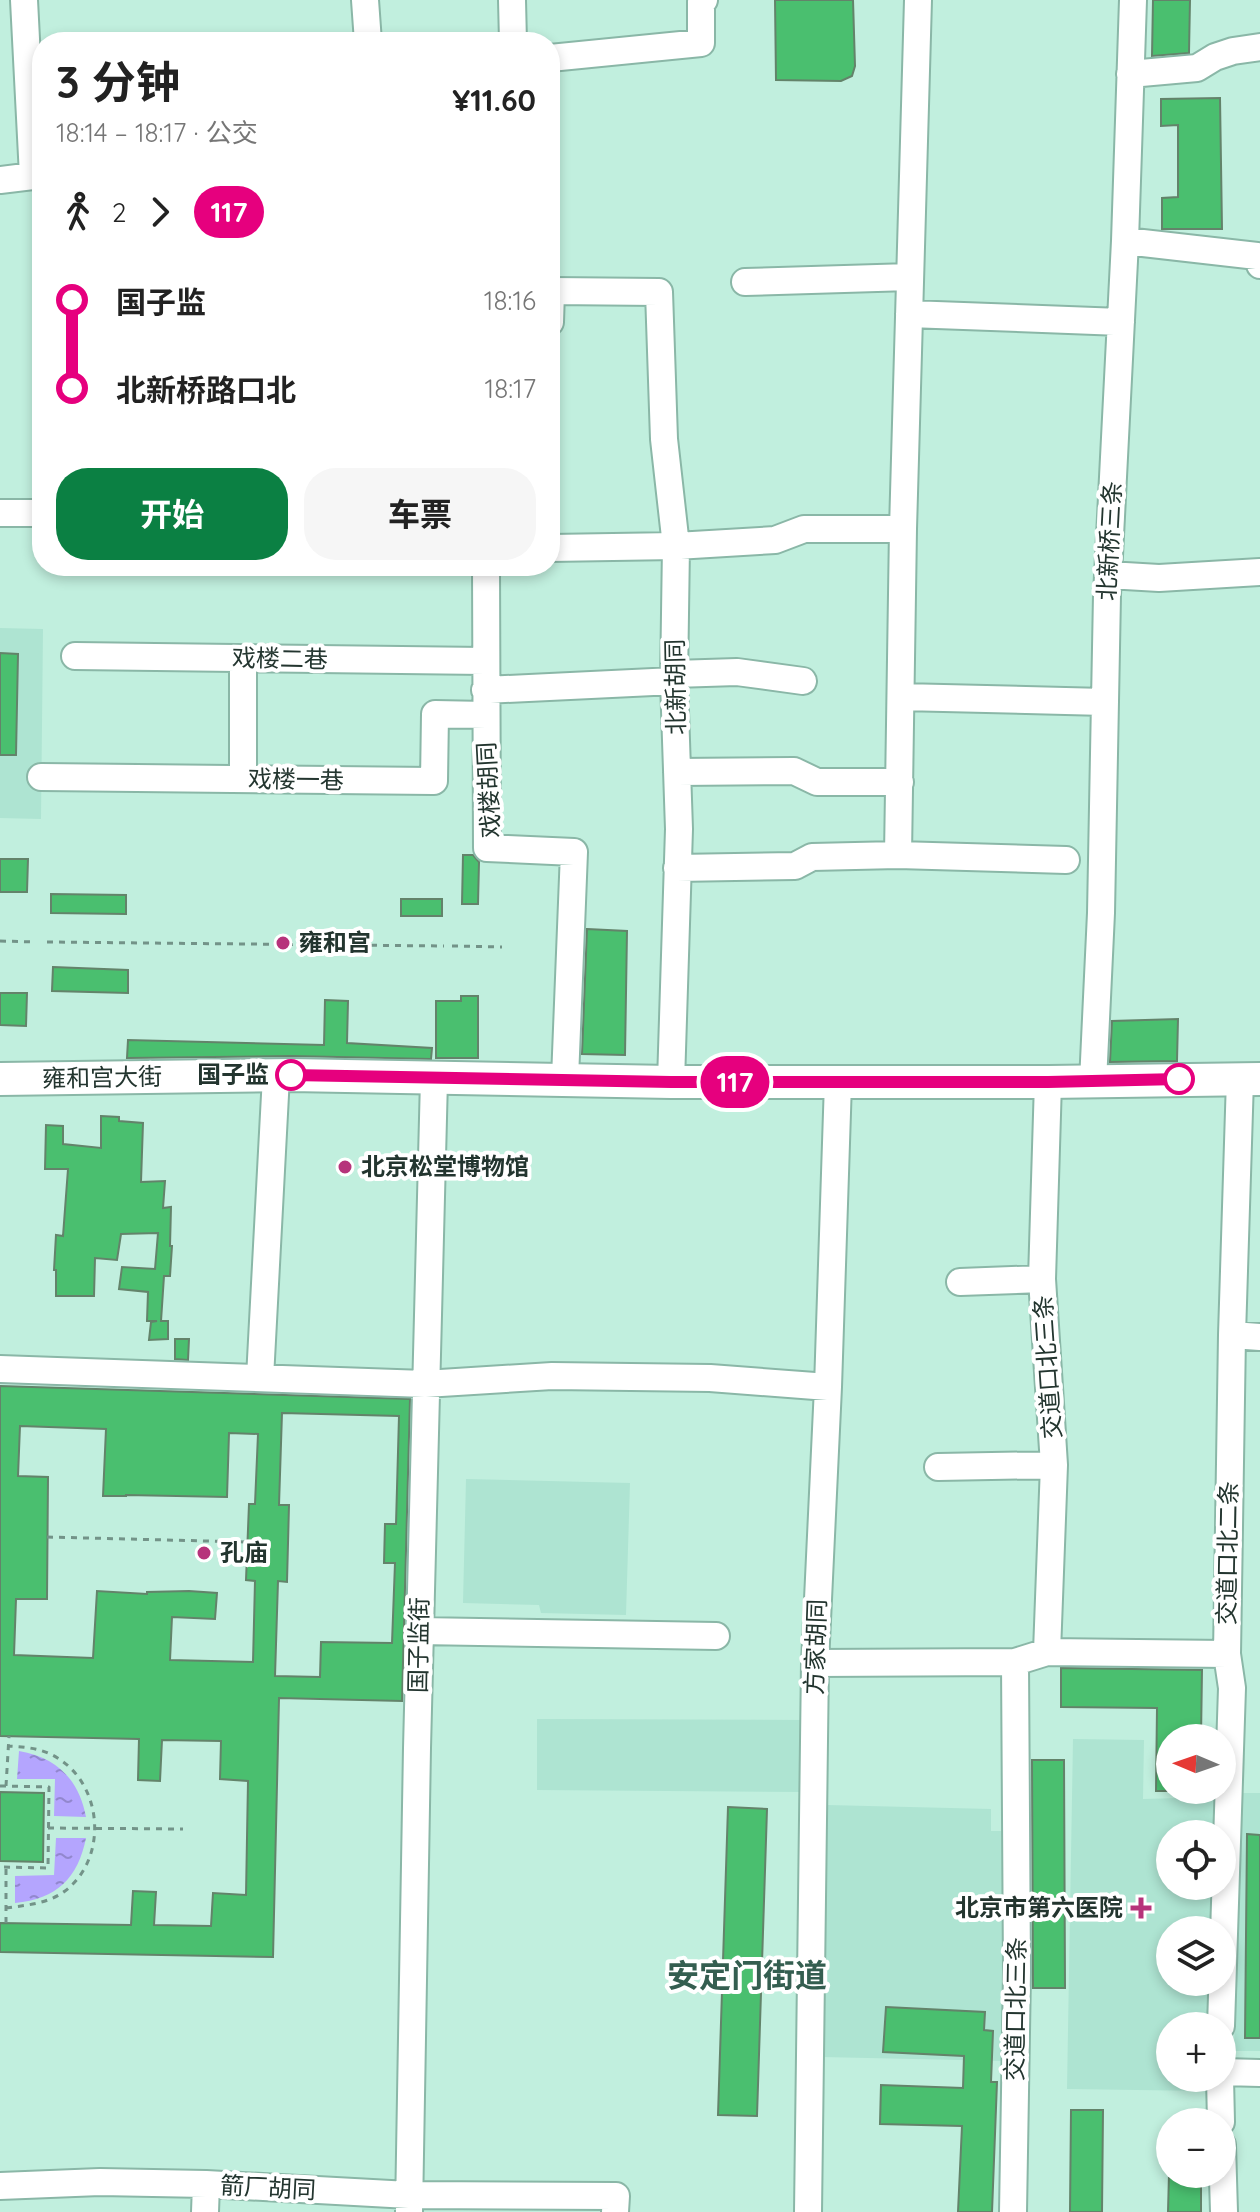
<!DOCTYPE html>
<html lang="zh">
<head>
<meta charset="utf-8">
<style>
  body { margin:0; font-family:Quicksand,"Noto Sans SC",sans-serif; background:#f6f6f6; color:#222; height:100vh; display:flex; flex-direction:column; font-size:30px; white-space:nowrap }
  * { box-sizing:border-box; margin:0 }
  p { font-size:26px; color:#767676 }
  .icon { flex:none; width:44px; height:44px; fill:none; stroke:currentColor; stroke-width:2; stroke-linecap:round; stroke-linejoin:round }
  .map { position:relative; flex:1; overflow:hidden }
  .side { position:absolute; left:32px; top:32px; width:528px; height:544px; display:flex; flex-direction:column; background:#fff; border-radius:32px; box-shadow:0 4px 12px #0003 }
  .side>* { flex:none }
  .badge { padding:0 16px; border-radius:26px; font-size:28px; line-height:52px }
  .needle { width:52px; rotate:272deg }
  .controls { position:absolute; left:1156px; top:1724px; display:grid; gap:16px }
  .controls a { display:grid; place-items:center; width:80px; height:80px; border-radius:50%; background:#fff; box-shadow:0 4px 12px #0003; font-size:40px }
  .map>.badge { position:absolute; translate:-50% -50%; box-shadow:0 0 0 4px #fff }
  .legs { display:flex; align-items:center; gap:12px; height:88px; padding:0 24px; font-size:26px }
  .legs p { margin-inline-start:auto }
  .head { display:flex; align-items:center; justify-content:space-between; height:136px; padding:0 24px }
  h1 { font-size:44px; font-weight:700; line-height:60px }
  .primary-button { display:flex; gap:16px; margin-top:auto; padding:16px 24px }
  .primary-button a { flex:1; height:92px; border-radius:32px; background:#0b8043; color:#fff; font-size:32px; font-weight:700; line-height:92px; text-align:center }
  .primary-button a+a { background:#f6f6f6; color:#222 }
  ul { padding:0 24px; list-style:none }
  li { display:flex; align-items:center; gap:28px; height:88px; font-size:30px }
  li i { display:grid; place-items:center; width:12px; height:100%; margin:0 10px; background:currentColor }
  li i::after { content:''; width:20px; height:20px; margin:-10px; border:6px solid; border-radius:50%; background:#fff }
  li p { margin-inline-start:auto }
  li:first-child i { background:linear-gradient(#0000 50%,currentColor 0) }
  li:last-child i { background:linear-gradient(currentColor 50%,#0000 0) }
  .map>svg:first-child { display:block }
  .built { fill:#aee4d2 }
  .water { fill:url(#water-ripples) }
  .building { fill:#4abf6f; stroke:#63836a; stroke-width:2; fill-rule:evenodd }
  .lines { fill:none; stroke-linecap:round; stroke-linejoin:round }
  .minor-casing { stroke:#8ab7a7; stroke-width:30 }
  .major-casing { stroke:#8ab7a7; stroke-width:36 }
  .path { stroke:#739388; stroke-width:3; stroke-dasharray:6 6; stroke-linecap:butt }
  .minor { stroke:#fff; stroke-width:26 }
  .major { stroke:#fff; stroke-width:32 }
  .line-1-casing { stroke:#fff; stroke-width:18 }
  .line-1 { stroke:#e6007e; stroke-width:12 }
  .poi-dot { fill:#b6337b; stroke:#fff; stroke-width:3 }
  .stop-1-dot { fill:#fff; stroke:#e6007e; stroke-width:4 }
  .labels { text-anchor:middle; stroke-width:8; stroke-linejoin:round; paint-order:stroke }
  .street-label { font-size:24px; fill:#23352f; stroke:#fff }
  .poi-label { font-size:24px; font-weight:bold; fill:#23352f; stroke:#fff; text-anchor:start }
  .stop-label { font-size:24px; font-weight:bold; fill:#23352f; stroke:#fff; text-anchor:end }
  .district-label { font-size:32px; font-weight:bold; fill:#345e50; stroke:#fff }
</style>
</head>
<body>
<div class="map">
<svg width="1260" height="2212" viewBox="0 0 1260 2212">
  <defs>
    <pattern id="water-ripples" width="26" height="14" patternUnits="userSpaceOnUse" patternTransform="scale(2)"><rect width="26" height="14" fill="#b4a5fe"/><path d="M2 4q2-2 4 0t4 0M15 11q2-2 4 0t4 0" fill="none" stroke="#9287ce"/></pattern>
  </defs>
  <rect width="100%" height="100%" fill="#c1efde"/>
  <!-- built -->
  <path class="built" d="M0,628l43,1 -2,190 -41,-1z
    M466,1479l164,4 -4,132 -85,-2 -2,-8 -76,-2z
    M537,1719l269,1v72l-269,-2z
    M1073,1739l71,1 -1,59 72,-2 -1,37h-44v52h43l-2,44h-41v52h40l-1,44h-39v52h37v13l-140,-2z
    M1242,1793h18v258h-26z
    M827,1805l164,4v22h18l-4,230 -183,-4z"/>
  <!-- water -->
  <path class="water" d="M19,1751c37,6 60,28 67,66l-32,-1 1,-37h-38z
    M56,1838h30c-8,40 -29,61 -71,65v-27l39,-1z"/>
  <!-- building -->
  <path class="building" d="M775,0h78l2,66 -3,10 -11,5 -65,-1z
    M1153,0h37l-1,53 -37,3z
    M1220,98l2,131h-60v-31l16,-1v-72l-17,1v-27z
    M0,653l18,1 -2,101h-16z
    M463,855h10l6,7 -1,42h-16z
    M0,859h28l-1,33h-27z
    M51,894l75,1v19l-75,-1z
    M401,899h41v17h-41z
    M587,929l40,2 -2,124 -43,-1z
    M53,967l75,3v23l-76,-2z
    M0,993h27l-1,33 -26,-1z
    M461,996h17v62h-42v-57h25z
    M325,1000l23,1 -1,42 85,5 -1,11 -140,-3 -164,2 1,-18 196,5z
    M1178,1019l-1,42 -67,1 2,-41z
    M101,1116l18,1v4l24,2 -2,59 24,-1 -2,27 8,-1 -1,39h2l-2,30h-6l-3,45h7v18l-19,1 2,-18 6,-1h-10l1,-29 -29,-3 3,-22 33,2 3,-36 -37,1 -4,26 -22,-2 -1,38h-38v-26h-2l2,-35 7,1 5,-67h-23l1,-44 17,1v18l38,4z
    M175,1339h14l-1,21 -13,-1z
    M0,1386l410,13 -8,302 -123,-3 -6,259 -273,-5v-29l131,2 2,-34 23,1 -2,33 57,1 2,-33 33,2 2,-114 -28,-2 1,-38 -59,-1 -2,41 -22,-1 1,-41 -139,-3zM282,1413l117,3 -3,108h-11l-1,39h11l-3,80 -71,-1 -1,35 -45,-1 3,-95 9,1 2,-77h-10zM20,1426l86,3 -3,67h23v-1l101,2 2,-64 29,1 -3,70h-6l-3,76 9,1 -2,81 -83,-2 2,-43 43,2 2,-26 -28,-2 -42,1v2l-50,-3 -4,67 -79,-3 2,-56h31l1,-122 -30,-1z
    M1061,1668l141,2 -1,68h-31v53h-14l1,-83 -96,-1z
    M1032,1760h32l1,228h-32z
    M0,1792l44,1 -1,69 -43,-1z
    M728,1807l39,2 -10,307 -39,-1z
    M1247,1834l13,1v203h-15z
    M886,2007l99,5 -1,18 9,1 -2,51h6l-5,130h-34l4,-86 -82,-2 1,-39 82,3 1,-32 -81,-4z
    M1071,2110h32l-1,102h-32z
    M1169,2174h32v38h-33z"/>
  <g class="lines">
    <defs>
      <path id="minor" d="M365,0l3,42
        M512,0l1,42
        M918,0l-15,529 -5,326 168,5
        M550,58l151,-15v-41l3,-2
        M1130,74l67,-6 18,-11 18,-6 27,-4
        M0,180l33,-4 -9,-176
        M1125,241l132,15 3,9
        M745,282l165,-5
        M909,314l212,8
        M550,322l1,-31 108,1 5,147 12,107 -2,135 5,148 -8,253
        M0,513h42
        M550,548l126,-2 99,-6 29,-11h99
        M486,566l1,282 87,4 -9,227
        M1108,575l51,3 101,-6
        M75,656l410,5
        M674,674l63,-2 66,9
        M485,690l189,-9
        M901,697l204,5
        M677,772l117,-1 23,11h83
        M41,777l393,4 1,-67 51,1
        M243,779v-120
        M677,868l118,-2 17,-9 86,-2
        M1093,1082l8,-169 6,-318 18,-354 8,-241
        M960,1282l82,-3
        M1232,1335l28,2
        M0,1369l425,15 127,-8 158,2 118,9
        M260,1378l16,-302
        M938,1467l116,-2
        M419,1631l297,5
        M1047,1652l7,-187 -12,-186 6,-197
        M815,1663l200,-1 32,-10 180,2
        M1221,2026l11,-338 -5,-34 5,-319 8,-256
        M1222,2072l38,1
        M1220,2078l1,44
        M1222,2145l2,67
        M0,2186l100,-4 106,2 203,11 207,1 -1,16
        M205,2212l1,-28
        M409,2212l8,-464 17,-669
        M808,2212l7,-549 13,-276 10,-305
        M1013,2212l4,-240 -2,-310"/>
      <path id="major" d="M0,1079l291,-4 380,7h377l212,-3"/>
    </defs>
    <!-- minor casing -->
    <use href="#minor" class="minor-casing"/>
    <!-- major casing -->
    <use href="#major" class="major-casing"/>
    <!-- path -->
    <path class="path" d="M0,941l35,1
      M47,942l397,4
      M452,946l50,1
      M47,1537l200,5
      M0,1786l49,1 -1,81 -48,-1
      M6,1786l3,-50
      M48,1828l135,1
      M6,1908c21,-3 41,-4 59,-17 42,-32 38,-101 -3,-130 -16,-12 -34,-14 -53,-15
      M6,1923v-56"/>
    <!-- minor -->
    <use href="#minor" class="minor"/>
    <!-- major -->
    <use href="#major" class="major"/>
  </g>
  <g class="lines">
    <defs>
      <path id="line-1" d="M291,1075l380,7h377l131,-3"/>
    </defs>
    <!-- line-1 casing -->
    <use href="#line-1" class="line-1-casing"/>
    <!-- line-1 -->
    <use href="#line-1" class="line-1"/>
  </g>
  <!-- markers -->
  <g class="poi-dot">
    <circle cx="283" cy="943" r="8"/>
    <circle cx="345" cy="1167" r="8"/>
    <circle cx="204" cy="1553" r="8"/>
    <path d="M1137 1896h8v8h8v8h-8v8h-8v-8h-8v-8h8z"/>
  </g>
  <g class="stop-1-dot">
    <circle cx="291" cy="1075" r="14"/>
    <circle cx="1179" cy="1079" r="14"/>
  </g>
  <g class="labels">
    <!-- street labels -->
    <g class="street-label">
      <text transform="translate(1110 541) rotate(-87)" y="8">北新桥三条</text>
      <text transform="translate(280 659) rotate(1)" y="8">戏楼二巷</text>
      <text transform="translate(676 687) rotate(-91)" y="8">北新胡同</text>
      <text transform="translate(296 780) rotate(1)" y="8">戏楼一巷</text>
      <text transform="translate(489 790) rotate(-93)" y="8">戏楼胡同</text>
      <text transform="translate(102 1078) rotate(-1)" y="8">雍和宫大街</text>
      <text transform="translate(1048 1367) rotate(-94)" y="8">交道口北三条</text>
      <text transform="translate(1228 1553) rotate(-89)" y="8">交道口北二条</text>
      <text transform="translate(419 1645) rotate(-89)" y="8">国子监街</text>
      <text transform="translate(816 1647) rotate(-88)" y="8">方家胡同</text>
      <text transform="translate(1016 2009) rotate(-89)" y="8">交道口北三条</text>
      <text transform="translate(268 2188) rotate(3)" y="8">箭厂胡同</text>
    </g>
    <!-- poi labels -->
    <g class="poi-label">
      <text x="299" y="951">雍和宫</text>
      <text x="361" y="1175">北京松堂博物馆</text>
      <text x="220" y="1561">孔庙</text>
      <text x="1123" y="1916" text-anchor="end">北京市第六医院</text>
    </g>
    <!-- stop labels -->
    <g class="stop-label">
      <text x="269" y="1083">国子监</text>
    </g>
    <!-- district labels -->
    <g class="district-label">
      <text x="747" y="1987">安定门街道</text>
    </g>
  </g>
</svg>
<div class="controls">
<a><svg class="needle" viewBox="-14 -14 28 28"><path d="M0-13l5 13h-10z" fill="#e53935"/><path d="M0 13l5-13h-10z" fill="#767676"/></svg></a>
<a><svg class="icon" aria-label="locate" viewBox="0 0 24 24"><circle cx="12" cy="12" r="6"/><path d="M12 2v4M12 18v4M2 12h4M18 12h4"/></svg></a>
<a><svg class="icon" aria-label="layers" viewBox="0 0 24 24"><path d="M12 4l9 5-9 5-9-5zM3 14l9 5 9-5"/></svg></a>
<a>+</a>
<a>−</a>
</div>
<b class="badge" style="left:735px;top:1082px;background:#e6007e;color:#fff">117</b>
<section class="side">
<div class="head"><div><h1>3 分钟</h1><p>18:14 – 18:17 · 公交</p></div><b>¥11.60</b></div>
<div class="legs"><svg class="icon" aria-label="walk" viewBox="0 0 24 24"><circle cx="13" cy="4" r="2"/><path d="M13 8l-2 6 4 7M11 14l-3 7M7 12l3-4h3l4 4"/></svg>2<svg class="icon" aria-label="forward" viewBox="0 0 24 24"><path d="M9 5l7 7-7 7"/></svg><b class="badge" style="background:#e6007e;color:#fff">117</b></div>
<ul>
<li><i style="color:#e6007e"></i><b>国子监</b><p>18:16</p></li>
<li><i style="color:#e6007e"></i><b>北新桥路口北</b><p>18:17</p></li>
</ul>
<div class="primary-button"><a>开始</a><a>车票</a></div>
</section>
</div>
</body>
</html>
